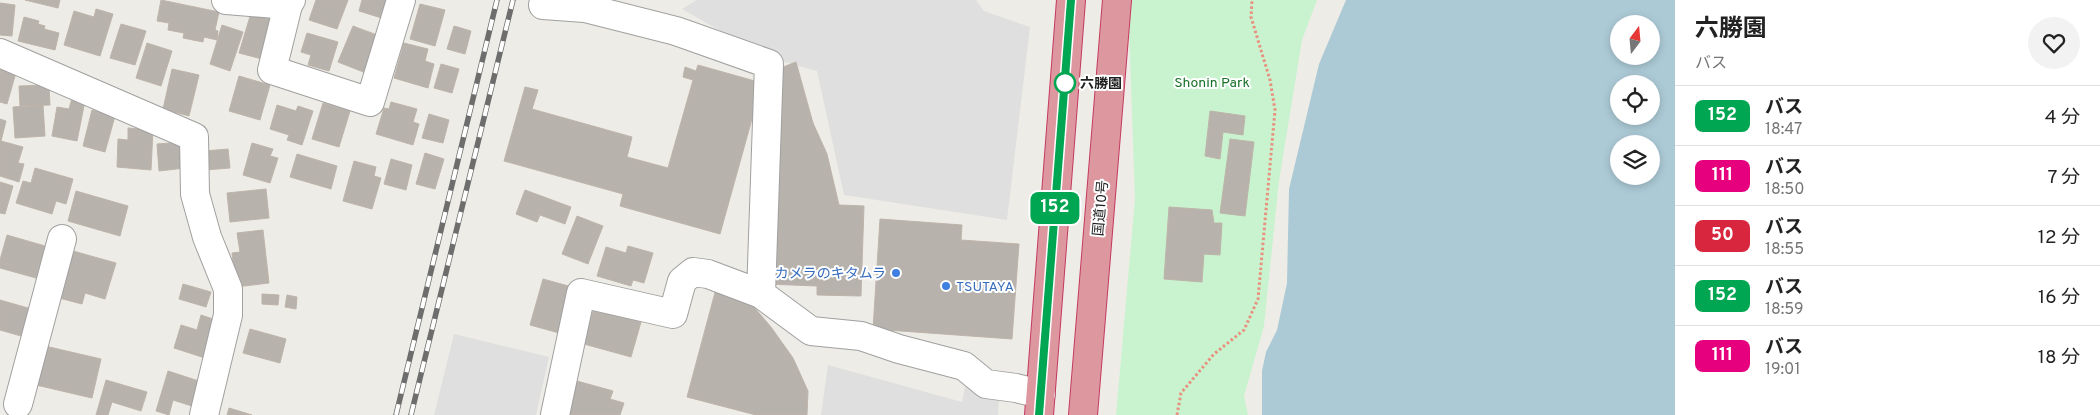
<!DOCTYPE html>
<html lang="ja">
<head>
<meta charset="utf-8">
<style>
  body { margin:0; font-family:Overpass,"Noto Sans JP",sans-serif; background:#f2f2f2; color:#222; height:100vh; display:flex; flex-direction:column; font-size:19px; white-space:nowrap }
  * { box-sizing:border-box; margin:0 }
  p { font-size:16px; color:#767676 }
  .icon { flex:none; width:28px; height:28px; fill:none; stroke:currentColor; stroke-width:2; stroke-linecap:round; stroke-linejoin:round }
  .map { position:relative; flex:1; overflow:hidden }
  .drawer { display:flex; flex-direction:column; background:#fff; width:425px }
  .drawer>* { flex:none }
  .badge { padding:0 10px; border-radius:8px; font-size:18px; line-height:32px }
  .needle { width:32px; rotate:16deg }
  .tools { position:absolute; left:1610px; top:15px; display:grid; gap:10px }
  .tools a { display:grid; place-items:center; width:50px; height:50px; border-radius:50%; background:#fff; box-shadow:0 2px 8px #0003; font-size:25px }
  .map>.badge { position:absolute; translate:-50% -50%; box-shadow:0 0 0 2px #fff }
  .round { display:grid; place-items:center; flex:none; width:52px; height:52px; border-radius:26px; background:#f2f2f2 }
  .summary { display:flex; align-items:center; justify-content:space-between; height:85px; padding:0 20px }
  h1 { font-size:24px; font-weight:700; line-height:38px }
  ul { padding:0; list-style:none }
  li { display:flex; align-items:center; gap:15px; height:60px; padding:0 20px; border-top:1px solid #e0e0e0 }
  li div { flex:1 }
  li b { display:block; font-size:19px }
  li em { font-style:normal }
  li .badge { min-width:55px; font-weight:700; text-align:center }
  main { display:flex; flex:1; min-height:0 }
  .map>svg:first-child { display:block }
  .park { fill:#c9f3cf }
  .parking { fill:#dfdfdf }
  .water { fill:#accad6; fill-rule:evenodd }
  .building { fill:#b7b2ac; stroke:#beb4aa }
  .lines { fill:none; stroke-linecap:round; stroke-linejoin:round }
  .minor-casing { stroke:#a0a0a0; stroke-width:30 }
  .highway-casing { stroke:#c53a60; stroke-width:30 }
  .path { stroke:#e98f7d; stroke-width:3; stroke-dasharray:2.5 2.5; stroke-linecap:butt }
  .minor { stroke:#fff; stroke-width:28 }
  .highway { stroke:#dc979f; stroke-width:28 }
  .rail-casing { stroke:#6d6d6d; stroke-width:5.5 }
  .rail { stroke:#fff; stroke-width:4; stroke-dasharray:11; stroke-linecap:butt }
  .line-casing { stroke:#fff; stroke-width:11 }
  .line { stroke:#00a651; stroke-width:8 }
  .stop-dot { fill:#fff; stroke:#00a651; stroke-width:2.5 }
  .shop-dot { fill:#3f7fe0; stroke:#fff; stroke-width:2 }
  .labels { text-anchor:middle; stroke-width:4; stroke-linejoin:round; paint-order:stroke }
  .park-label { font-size:14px; fill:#197027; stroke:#fff }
  .stop-label { font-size:14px; font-weight:bold; fill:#1f1f1f; stroke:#fff; text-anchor:start }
  .street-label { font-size:14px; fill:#1f1f1f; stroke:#fff }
  .shop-label { font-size:14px; fill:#366cbe; stroke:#fff; text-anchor:end }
</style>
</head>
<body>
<main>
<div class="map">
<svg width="1675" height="415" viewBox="0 0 1675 415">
  <rect width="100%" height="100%" fill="#eeece6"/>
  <!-- park -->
  <path class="park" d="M1128,0h189l-15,40 -23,141 -15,145 -20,70 4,19h-132l19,-216z"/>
  <!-- parking -->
  <path class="parking" d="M697,0h279l8,11 46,16 -23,193 -163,-25 -27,-124 -51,-14 -84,-48z
    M454,334l95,23 -13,58h-102z
    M828,365l134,37 3,-15 34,14 -1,14h-177z"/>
  <!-- water -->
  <path class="water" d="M1346,0h329v415h-413v-44l4,-19 11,-22 10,-47 2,-94 30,-125zM1619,24h32v32h-32zM1619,84h32v32h-32zM1619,144h32v32h-32z"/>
  <!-- building -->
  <path class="building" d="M25,0h35l-2,8z
    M161,0l58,12 -4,18 3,1 -1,9 -13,-3 -1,5 -20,-4 1,-5 -16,-3 1,-7 -12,-2z
    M316,0h32l-11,29 -28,-9z
    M362,0h32l-6,20 -29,-9z
    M0,3l15,2 -3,31 -12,-1z
    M420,4l25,6 -10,36 -25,-7z
    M96,9l17,5 -13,42 -36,-11 10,-34 20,6z
    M251,13l29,9 -18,37 -23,-6z
    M24,17l15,4 -1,3 7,2 -1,3 15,4 -4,17 -37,-9z
    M121,24l25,7 -11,34 -25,-7z
    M222,25l21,7 -13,39 -20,-7z
    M353,26l32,12 -14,37 -33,-13z
    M454,26l17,5 -6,23 -18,-5z
    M307,33l31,9 -9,29 -21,-6 3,-10 -10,-3z
    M147,43l25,8 -11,35 -25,-8z
    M404,43l24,6 -3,12 9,3 -6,24 -34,-10z
    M796,62l17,61 14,31 12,51 25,1 -3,90 -44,-1v-9l-50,-2 11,-215z
    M0,64l17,5 -10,35 -7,-2z
    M441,64l18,5 -7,24 -18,-5z
    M698,65l64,18 -42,151 -100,-28 3,-12 -119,-33 21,-74 13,3 -6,19 100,28 -5,20 41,11 25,-88 -10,-3 2,-10 11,4z
    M172,69l27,6 -10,41 -26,-7z
    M239,76l31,9 -10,35 -31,-9z
    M49,85l1,20 -30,1 -1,-20z
    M72,98l13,3 -8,40 -25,-5 5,-29 12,2z
    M391,102l26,7 -4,13 6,2 -6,21 -37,-11 8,-26 5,1z
    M323,103l27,8 -11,36 -27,-8z
    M43,105l2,31 -30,2 -2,-31z
    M277,105l19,6 2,-5 15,5 -11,34 -15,-5 2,-5 -19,-6z
    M92,110l23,6 -10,36 -22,-6z
    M1210,111l35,5 -2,19 -20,-3 -3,27 -15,-3z
    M429,114l20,6 -6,23 -21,-5z
    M0,119l6,2 -5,20 22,6 -5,16 6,1 -5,18 -19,-6z
    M128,128l25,2 -2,40 -34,-3 1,-28 10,1z
    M1230,139l24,3 -9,74 -25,-3z
    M183,142l2,26 -26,3 -2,-27z
    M252,143l21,6 -3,7 8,2 -8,25 -27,-8z
    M228,149l2,19 -25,2 -1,-19z
    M425,153l19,6 -9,30 -19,-5z
    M297,154l40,12 -6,23 -41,-12z
    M391,159l21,6 -6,25 -22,-6z
    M354,161l22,6 -2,9 7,2 -9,31 -29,-8z
    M35,168l38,11 -7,25 -10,-3 -4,13 -36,-11 7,-22 8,2z
    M0,182l13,4 -8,28 -5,-1z
    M266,189l3,29 -39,4 -3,-29z
    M525,190l46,17 -6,17 -25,-9 -3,7 -21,-8z
    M76,191l52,15 -8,30 -52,-15z
    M1169,207l43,3 2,13h8l-2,32 -16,-1 -2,28 -38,-3z
    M577,216l26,10 -15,38 -26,-10z
    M880,219l82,6 -1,15 58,4 -7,95 -139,-10z
    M263,230l6,53 -33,4 -4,-34 8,-1 -3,-19z
    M7,235l38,11 -9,32 -36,-10v-8z
    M628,246l25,7 -9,30 -11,-3 -2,6 -34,-10 9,-29 20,6z
    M73,251l43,12 -11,36 -20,-6 -3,11 -23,-6z
    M543,279l29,8 -13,46 -29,-8z
    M183,284l28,8 -5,15 -27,-8z
    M717,285l36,21 18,21 22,31 15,33 -1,24h-51l-69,-18z
    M262,294l17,1 -1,10 -16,-1z
    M287,295l10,2 -1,12 -11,-2z
    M0,300l35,10 -7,28 -28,-8z
    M594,308l47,14 -10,35 -47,-13z
    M201,315l21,7 -11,38 -37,-12 7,-23 16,5z
    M250,329l36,10 -6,24 -37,-10z
    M45,346l56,13 -9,39 -56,-13z
    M168,371l37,12 -7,25 -25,-8 -4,15 -13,-4z
    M106,380l41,12 -6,19 -29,-9 -4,13h-12z
    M577,381l36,10 -3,8 14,4 -4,12h-53z
    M229,408l23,7h-25z"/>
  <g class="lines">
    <defs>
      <path id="minor" d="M226,0l62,5 3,-5
        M288,5l-16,65 98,32 31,-102
        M543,5l42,3 91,23 93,33 -8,230
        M0,53l194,84 1,57 12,43 21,52v26l-24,100
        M18,404l44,-165
        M555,415l26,-122 92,21 9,-33 11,-9 15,2 53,20 50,37 50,5 38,13 65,17 22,18 30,4 25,6"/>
      <path id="highway" d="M1039,415l32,-415
        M1083,415l34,-415"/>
    </defs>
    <!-- minor casing -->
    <use href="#minor" class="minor-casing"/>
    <!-- highway casing -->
    <use href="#highway" class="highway-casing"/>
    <!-- path -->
    <path class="path" d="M1177,415l4,-22 33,-39 30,-24 14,-31 17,-189 -5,-30 -19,-63 1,-17"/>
    <!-- minor -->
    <use href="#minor" class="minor"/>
    <!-- highway -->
    <use href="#highway" class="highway"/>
    <defs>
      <path id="rail" d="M396,415l101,-415
        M411,415l102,-415"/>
    </defs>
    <!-- rail casing -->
    <use href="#rail" class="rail-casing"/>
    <!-- rail -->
    <use href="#rail" class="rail"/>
  </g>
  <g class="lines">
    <defs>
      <path id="line" d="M1039,415l32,-415"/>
    </defs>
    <!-- line casing -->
    <use href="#line" class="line-casing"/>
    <!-- line -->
    <use href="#line" class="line"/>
  </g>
  <!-- markers -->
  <circle class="stop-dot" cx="1065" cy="83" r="10"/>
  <g class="shop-dot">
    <circle cx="896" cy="273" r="5"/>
    <circle cx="946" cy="286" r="5"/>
  </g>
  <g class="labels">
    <!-- park labels -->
    <g class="park-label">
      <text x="1212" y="87">Shonin Park</text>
    </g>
    <!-- stop labels -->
    <g class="stop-label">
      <text x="1080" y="88">六勝園</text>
    </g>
    <!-- street labels -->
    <g class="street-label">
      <text transform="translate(1100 208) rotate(-85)" y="5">国道10号</text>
    </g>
    <!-- shop labels -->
    <g class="shop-label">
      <text x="886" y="278">カメラのキタムラ</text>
      <text x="956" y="291" text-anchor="start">TSUTAYA</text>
    </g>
  </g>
</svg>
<div class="tools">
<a><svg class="needle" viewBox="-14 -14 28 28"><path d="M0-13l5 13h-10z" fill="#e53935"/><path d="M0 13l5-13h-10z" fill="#767676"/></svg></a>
<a><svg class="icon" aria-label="locate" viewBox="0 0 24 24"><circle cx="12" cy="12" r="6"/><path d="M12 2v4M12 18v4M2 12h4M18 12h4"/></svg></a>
<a><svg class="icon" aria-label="layers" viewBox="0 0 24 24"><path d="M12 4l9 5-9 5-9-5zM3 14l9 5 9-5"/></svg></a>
</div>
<b class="badge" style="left:1055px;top:208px;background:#00a651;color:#fff">152</b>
</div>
<section class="drawer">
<div class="summary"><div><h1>六勝園</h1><p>バス</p></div><a class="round"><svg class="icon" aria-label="heart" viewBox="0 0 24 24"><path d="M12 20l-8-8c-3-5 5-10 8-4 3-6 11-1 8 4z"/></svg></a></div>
<ul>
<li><span class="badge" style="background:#00a651;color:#fff">152</span><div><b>バス</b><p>18:47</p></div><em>4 分</em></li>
<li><span class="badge" style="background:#e6007e;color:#fff">111</span><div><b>バス</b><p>18:50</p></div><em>7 分</em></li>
<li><span class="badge" style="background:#d7263d;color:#fff">50</span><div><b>バス</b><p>18:55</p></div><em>12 分</em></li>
<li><span class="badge" style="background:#00a651;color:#fff">152</span><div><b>バス</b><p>18:59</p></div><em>16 分</em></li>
<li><span class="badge" style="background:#e6007e;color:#fff">111</span><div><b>バス</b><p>19:01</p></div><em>18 分</em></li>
</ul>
</section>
</main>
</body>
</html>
